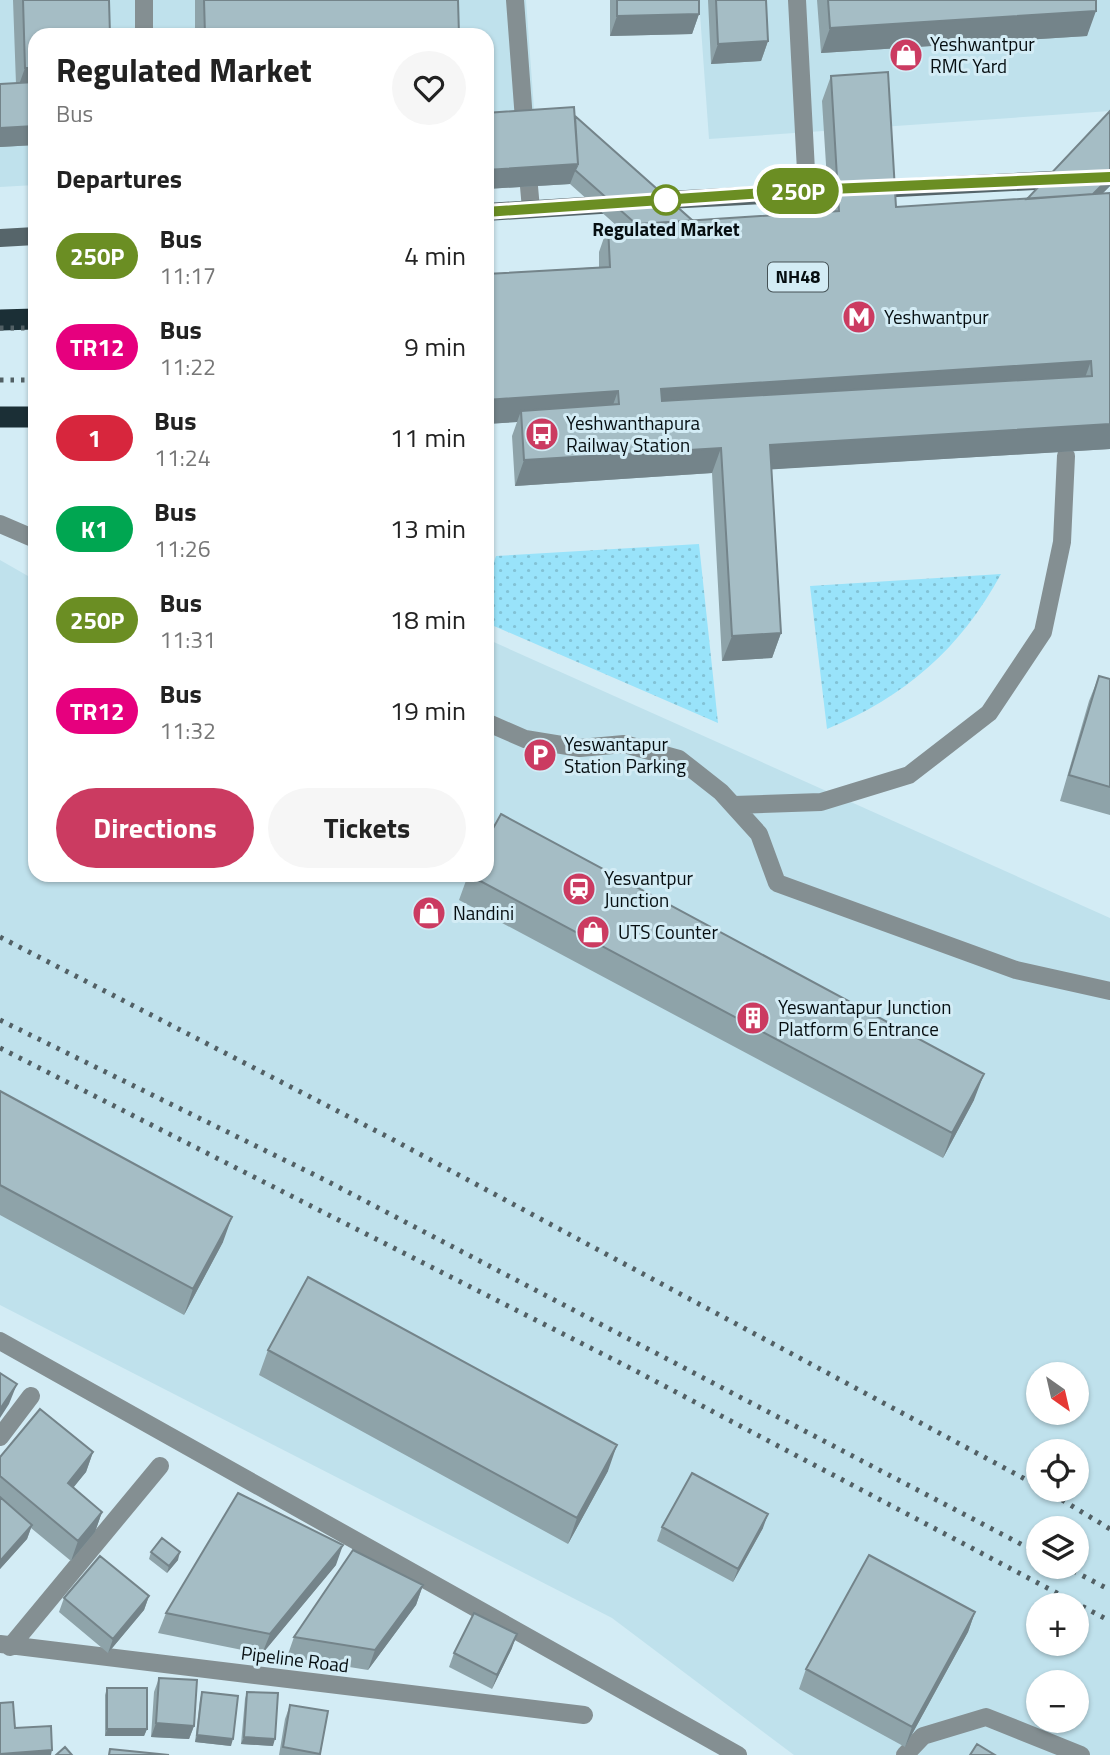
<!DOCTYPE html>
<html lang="en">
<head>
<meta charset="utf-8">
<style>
  body { margin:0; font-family:"Titillium Web",sans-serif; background:#f6f6f6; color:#222; height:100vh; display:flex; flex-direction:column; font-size:26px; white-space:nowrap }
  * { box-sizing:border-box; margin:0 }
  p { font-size:23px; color:#767676 }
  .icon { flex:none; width:38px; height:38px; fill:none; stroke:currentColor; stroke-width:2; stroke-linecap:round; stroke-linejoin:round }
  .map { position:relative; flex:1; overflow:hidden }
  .side { position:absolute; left:28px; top:28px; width:466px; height:854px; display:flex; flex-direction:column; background:#fff; border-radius:21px; box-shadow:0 2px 5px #0004 }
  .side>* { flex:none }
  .badge { padding:0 14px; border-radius:23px; font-size:24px; line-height:46px }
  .needle { width:46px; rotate:146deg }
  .buttons { position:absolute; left:1026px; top:1362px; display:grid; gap:14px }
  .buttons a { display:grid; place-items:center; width:63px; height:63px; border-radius:50%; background:#fff; box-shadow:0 2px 5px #0004; font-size:35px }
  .map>.badge { position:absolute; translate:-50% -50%; box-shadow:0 0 0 4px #fff }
  h2 { padding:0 28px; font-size:26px; line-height:63px }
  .round { display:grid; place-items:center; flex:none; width:74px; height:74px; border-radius:37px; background:#f6f6f6 }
  .head { display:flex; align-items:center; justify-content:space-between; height:119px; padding:0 28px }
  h1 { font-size:33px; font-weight:700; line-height:52px }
  .primary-button { display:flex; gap:14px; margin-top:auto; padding:14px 28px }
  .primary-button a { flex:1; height:80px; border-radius:42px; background:#cb3b61; color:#fff; font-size:28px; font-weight:700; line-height:80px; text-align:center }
  .primary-button a+a { background:#f6f6f6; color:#222 }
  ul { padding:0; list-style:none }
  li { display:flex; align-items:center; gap:21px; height:91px; padding:0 28px }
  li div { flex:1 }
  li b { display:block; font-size:26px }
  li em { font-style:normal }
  li .badge { min-width:77px; font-weight:700; text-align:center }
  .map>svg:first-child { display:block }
  .built { fill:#bfe1ec; fill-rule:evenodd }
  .garden { fill:url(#garden-dots) }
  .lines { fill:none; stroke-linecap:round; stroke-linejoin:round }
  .lane { stroke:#848f92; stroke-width:18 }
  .street { stroke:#848f92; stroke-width:18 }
  .secondary { stroke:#56656a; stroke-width:18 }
  .highway { stroke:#1b2f36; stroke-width:21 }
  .rail { stroke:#526065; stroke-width:5; stroke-dasharray:3.5 7; stroke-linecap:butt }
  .wall { fill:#8ea3a9 }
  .shaded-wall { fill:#74848a }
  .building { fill:#a5bdc5; stroke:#74848a; stroke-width:2; fill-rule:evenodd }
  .line-casing { stroke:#fff; stroke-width:16 }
  .line { stroke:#6b8e23; stroke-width:10 }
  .stop-dot { fill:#fff; stroke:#6b8e23; stroke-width:3.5 }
  .labels { text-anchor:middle; stroke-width:6; stroke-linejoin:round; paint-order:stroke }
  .shield { fill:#d3ecf5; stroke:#445155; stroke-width:2 }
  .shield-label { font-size:18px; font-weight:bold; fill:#060e11 }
  .poi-label { font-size:19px; fill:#060e11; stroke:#d3ecf5; text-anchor:start }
  .stop-label { font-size:19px; font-weight:bold; fill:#060e11; stroke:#d3ecf5 }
  .street-label { font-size:19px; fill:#060e11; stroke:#d3ecf5 }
</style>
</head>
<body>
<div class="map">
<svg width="1110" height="1755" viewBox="0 0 1110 1755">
  <defs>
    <pattern id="garden-dots" width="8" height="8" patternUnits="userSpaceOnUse" patternTransform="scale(1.75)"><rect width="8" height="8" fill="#99e3fa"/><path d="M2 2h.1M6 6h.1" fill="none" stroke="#82c2d5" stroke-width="1.8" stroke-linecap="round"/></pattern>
  </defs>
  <rect width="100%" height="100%" fill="#d3ecf5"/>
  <!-- built -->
  <path class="built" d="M0,0h526l11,150 -50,4 -1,-119h-451v150l-35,2z
    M699,0h411v111l-401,28z
    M0,560l35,20v295h451l1,-236 623,279v837h-316l-182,-137 -612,-313zM1038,1374h38v38h-38zM1038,1451h38v38h-38zM1038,1528h38v38h-38zM1038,1605h38v38h-38zM1038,1682h38v38h-38z"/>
  <!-- garden -->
  <path class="garden" d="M699,544l19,179 -231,-100v-40l9,-27z
    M1001,574c-40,74 -96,123 -174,155l-17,-143z"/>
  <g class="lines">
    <!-- lane -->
    <path class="lane" d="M797,0l10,190
      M144,35v-35
      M0,524l35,15
      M486,722l39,17 55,9 44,-4 55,15 42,33 38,42 18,49 239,87 94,21
      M734,805l87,-3 88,-27 80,-62 54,-81 19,-90 4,-86
      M0,1341l738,414
      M905,1755l18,-19 63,-19 95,38"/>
    <!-- street -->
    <path class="street" d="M515,0l10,133
      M527,164l4,45
      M0,1437l31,-41
      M0,1644l584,71
      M10,1647l150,-181"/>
    <!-- secondary -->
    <path class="secondary" d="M647,201l463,-24
      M486,212l130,-8
      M0,238l35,-2"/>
    <!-- highway -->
    <path class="highway" d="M0,320l35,-1
      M0,417h35"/>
    <!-- rail -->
    <path class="rail" d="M0,328h35
      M0,380h35
      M0,937l388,200 650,349
      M0,1020l325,160 713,373
      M0,1048l636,323 474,250
      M1044,1489l66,40
      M1064,1566l46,24"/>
  </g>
  <!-- wall -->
  <path class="wall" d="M13,0h96l-74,35v110l-35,2v-63h16z
    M195,0h263l1,35h-264z
    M610,0h89v14l-7,20 -82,2z
    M708,0h58l2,41 -7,20 -50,3z
    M817,0h279l-9,36 -266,17z
    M831,76l65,131 131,-8 83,-88v75l-8,8 8,-1v256l-339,20 10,164 -9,25 -50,3 -10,-188 -197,13 -3,-50 5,-14 -31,2v-150l113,-7v-15l9,-26h9l-47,-42 -84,5v-76l89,3 118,105 136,-9 -7,-111z
    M1099,676l11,3v136l-50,-14 29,-100z
    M468,875h18l488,225 -31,58 -484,-258z
    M0,1091l223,151 -39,73 -184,-100z
    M268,1350l340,121 -40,73 -309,-169z
    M93,1452l-7,20 -13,15 29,25 -7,20 -24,29 -40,-33 -4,11 -27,30v-112z
    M662,1527l101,1 -30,54 -76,-41z
    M151,1552l27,8 -11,13 -18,-14z
    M336,1565l-74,89 -104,-21 8,-20z
    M423,1585l-7,20 -48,65 -81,-13 7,-20z
    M149,1596l-5,14 -36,43 -49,-41 5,-14z
    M975,1612l-7,20 -63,115 -106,-58 7,-20z
    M512,1648l-20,41 -43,-22 5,-14z
    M159,1678l35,48 -5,13 -38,-2 3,-45z
    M107,1688l40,41 -3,7h-39v-41z
    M202,1692l29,54 -36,-4 5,-43z
    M247,1692l26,54 -32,-2 4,-45z
    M290,1705l38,6 -8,44h-41l6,-36z"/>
  <!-- shaded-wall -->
  <path class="shaded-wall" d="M1096,11l-9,25 -266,17 9,-25z
    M699,14l-7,20 -82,2 7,-20z
    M768,41l-7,20 -50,3 7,-20z
    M25,68h10v25h-19z
    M35,126v19l-35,2v-19z
    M578,164l-8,20 -84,5v-19z
    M1110,177v9l-34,34 -65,4z
    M1091,361l-9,25 -430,28 9,-25z
    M618,391l-9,25 -88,-5 -4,11 -31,2v-24z
    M1110,424v25l-349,21 9,-25z
    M721,448l-9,25 -197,13 9,-26z
    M781,633l-9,25 -50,3 10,-25z
    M984,1074l-10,26 -31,58 9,-25z
    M232,1217l-9,25 -39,73 9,-26z
    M17,1384l-8,20 -9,14v-9z
    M617,1445l-9,26 -40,73 9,-26z
    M93,1452l-7,20 -25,31 7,-20z
    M102,1512l-7,20 -24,29 7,-20z
    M768,1514l-5,14 -30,54 5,-13z
    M32,1525l-5,14 -27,30v-8z
    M343,1545l-7,20 -74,89 8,-20z
    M180,1552l-2,8 -11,13 2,-7z
    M423,1585l-7,20 -48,65 7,-20z
    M149,1596l-5,14 -36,43 5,-14z
    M975,1612l-7,20 -63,115 7,-20z
    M517,1634l-5,14 -20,41 5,-14z
    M156,1723l38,3 -5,13 -38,-2z
    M107,1729h40l-3,7h-39z
    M197,1735l36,4 -2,7 -36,-4z
    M244,1737l31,2 -2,7 -32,-2z
    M52,1750l-1,5h-51v-1z"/>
  <!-- building -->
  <path class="building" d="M23,0h86l1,35h-75v33h-10z
    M204,0h254l1,35h-254z
    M617,0h82v14l-82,2z
    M716,0h50l2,41 -50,3z
    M828,0h268v11l-266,17z
    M888,72l8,135 214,-14v231l-340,21 11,188 -49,3 -11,-188 -197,12 -3,-49 98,-7 -1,-13 -132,9v-126l124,-7 -2,-41 231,-15 -8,-135zM1091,361l1,15 -430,25 -1,-12z
    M35,82v44l-35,2v-44z
    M574,107l4,57 -92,6v-57z
    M1110,111v66l-17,17 -66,5z
    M575,116l118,105 -57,3 -61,-54 3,-6z
    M1099,676l11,3v108l-41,-12z
    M501,814l483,260 -32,59 -483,-258h17v-34z
    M0,1091l232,126 -39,72 -193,-104z
    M308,1277l309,168 -40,73 -309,-168z
    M0,1373l17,11 -17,25z
    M40,1409l53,43 -25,31 34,29 -24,29 -78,-65v-19z
    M692,1473l76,41 -30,55 -76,-42z
    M238,1493l105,52 -73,89 -104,-21z
    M0,1497l32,28 -32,36z
    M162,1538l18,14 -11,14 -18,-14z
    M353,1550l70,35 -48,65 -81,-13z
    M869,1555l106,57 -63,115 -106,-58z
    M100,1556l49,40 -36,43 -49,-41z
    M474,1613l43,21 -20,41 -43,-22z
    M159,1678l38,2 -3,46 -38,-3z
    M107,1688h40v41h-40z
    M202,1692l36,4 -5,43 -36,-4z
    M247,1692l31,1 -3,46 -31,-2z
    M13,1702l2,26 36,-2 1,24 -52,4v-51z
    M290,1705l38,6 -8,43 -37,-7z
    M977,1744l18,11h-25z
    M65,1747l7,8h-16z
    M110,1749l59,6h-60z"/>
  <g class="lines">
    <defs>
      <path id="line" d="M486,212l321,-22 303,-13"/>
    </defs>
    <!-- line casing -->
    <use href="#line" class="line-casing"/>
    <!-- line -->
    <use href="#line" class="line"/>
  </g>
  <!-- icons -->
  <defs>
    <symbol id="shop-disc" viewBox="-11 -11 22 22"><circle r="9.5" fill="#cb3b61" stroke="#d3ecf5"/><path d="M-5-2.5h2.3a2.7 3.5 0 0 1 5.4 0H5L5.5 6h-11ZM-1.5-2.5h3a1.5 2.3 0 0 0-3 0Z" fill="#fff"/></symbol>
    <symbol id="metro-disc" viewBox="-11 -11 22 22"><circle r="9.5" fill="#cb3b61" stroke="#d3ecf5"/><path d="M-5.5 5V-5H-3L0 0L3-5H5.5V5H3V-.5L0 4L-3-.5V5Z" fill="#fff"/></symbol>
    <symbol id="bus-disc" viewBox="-11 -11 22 22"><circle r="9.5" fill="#cb3b61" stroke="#d3ecf5"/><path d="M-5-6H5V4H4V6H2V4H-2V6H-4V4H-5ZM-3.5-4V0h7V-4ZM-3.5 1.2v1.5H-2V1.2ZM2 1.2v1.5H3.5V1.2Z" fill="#fff"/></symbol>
    <symbol id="parking-disc" viewBox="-11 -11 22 22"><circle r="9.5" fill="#cb3b61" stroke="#d3ecf5"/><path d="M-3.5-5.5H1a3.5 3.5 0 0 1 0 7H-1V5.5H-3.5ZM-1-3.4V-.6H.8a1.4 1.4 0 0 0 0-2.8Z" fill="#fff"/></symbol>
    <symbol id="station-disc" viewBox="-11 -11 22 22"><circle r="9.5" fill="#cb3b61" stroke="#d3ecf5"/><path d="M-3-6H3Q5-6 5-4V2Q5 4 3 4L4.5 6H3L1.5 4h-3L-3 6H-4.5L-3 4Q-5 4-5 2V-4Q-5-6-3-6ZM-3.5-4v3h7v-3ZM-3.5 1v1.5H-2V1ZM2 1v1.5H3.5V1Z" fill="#fff"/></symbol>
    <symbol id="building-disc" viewBox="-11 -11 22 22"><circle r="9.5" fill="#cb3b61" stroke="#d3ecf5"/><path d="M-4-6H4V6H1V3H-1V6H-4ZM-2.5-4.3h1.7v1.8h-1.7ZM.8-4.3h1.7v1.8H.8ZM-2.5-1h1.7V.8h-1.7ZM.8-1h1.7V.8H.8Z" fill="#fff"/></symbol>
  </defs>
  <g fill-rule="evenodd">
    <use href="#shop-disc" x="887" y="36" width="38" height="38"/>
    <use href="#metro-disc" x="840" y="298" width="38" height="38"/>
    <use href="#bus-disc" x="523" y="415" width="38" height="38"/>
    <use href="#parking-disc" x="521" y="736" width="38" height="38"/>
    <use href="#station-disc" x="560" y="870" width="38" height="38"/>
    <use href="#shop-disc" x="410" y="894" width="38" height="38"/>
    <use href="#shop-disc" x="574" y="913" width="38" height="38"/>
    <use href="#building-disc" x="734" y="999" width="38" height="38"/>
  </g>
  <!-- markers -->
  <circle class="stop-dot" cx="666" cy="200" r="14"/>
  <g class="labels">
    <!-- shield labels -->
    <rect class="shield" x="768" y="262.5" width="60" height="29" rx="5"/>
    <g class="shield-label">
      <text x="798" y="283">NH48</text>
    </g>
    <!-- poi labels -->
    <g class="poi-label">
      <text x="930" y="51">Yeshwantpur<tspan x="930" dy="22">RMC Yard</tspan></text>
      <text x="884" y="324">Yeshwantpur</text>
      <text x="566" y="430">Yeshwanthapura<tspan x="566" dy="22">Railway Station</tspan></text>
      <text x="564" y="751">Yeswantapur<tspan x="564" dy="22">Station Parking</tspan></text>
      <text x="604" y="885">Yesvantpur<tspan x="604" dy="22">Junction</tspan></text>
      <text x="453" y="920">Nandini</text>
      <text x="618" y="939">UTS Counter</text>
      <text x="778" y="1014">Yeswantapur Junction<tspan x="778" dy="22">Platform 6 Entrance</tspan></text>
    </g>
    <!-- stop labels -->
    <g class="stop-label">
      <text x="666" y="236">Regulated Market</text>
    </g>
    <!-- street labels -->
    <g class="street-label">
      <text transform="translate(295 1659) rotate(7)" y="7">Pipeline Road</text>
    </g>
  </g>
</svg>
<div class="buttons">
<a><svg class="needle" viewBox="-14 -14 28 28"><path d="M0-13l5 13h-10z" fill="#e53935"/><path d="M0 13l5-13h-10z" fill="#767676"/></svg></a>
<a><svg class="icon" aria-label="locate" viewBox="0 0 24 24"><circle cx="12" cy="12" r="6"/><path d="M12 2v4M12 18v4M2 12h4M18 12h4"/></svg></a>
<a><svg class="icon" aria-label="layers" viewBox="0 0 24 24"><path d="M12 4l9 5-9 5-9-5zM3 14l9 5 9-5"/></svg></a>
<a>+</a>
<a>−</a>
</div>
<b class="badge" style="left:798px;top:191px;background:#6b8e23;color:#fff">250P</b>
<section class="side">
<div class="head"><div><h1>Regulated Market</h1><p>Bus</p></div><a class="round"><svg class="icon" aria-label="heart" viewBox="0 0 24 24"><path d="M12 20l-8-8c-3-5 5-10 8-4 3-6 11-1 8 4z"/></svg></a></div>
<h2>Departures</h2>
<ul>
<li><span class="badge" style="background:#6b8e23;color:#fff">250P</span><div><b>Bus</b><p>11:17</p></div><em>4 min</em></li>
<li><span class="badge" style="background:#e6007e;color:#fff">TR12</span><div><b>Bus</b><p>11:22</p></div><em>9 min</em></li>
<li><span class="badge" style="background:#d7263d;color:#fff">1</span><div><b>Bus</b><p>11:24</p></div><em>11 min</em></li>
<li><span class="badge" style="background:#00a651;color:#fff">K1</span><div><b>Bus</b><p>11:26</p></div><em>13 min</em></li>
<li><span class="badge" style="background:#6b8e23;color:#fff">250P</span><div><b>Bus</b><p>11:31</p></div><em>18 min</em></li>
<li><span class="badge" style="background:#e6007e;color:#fff">TR12</span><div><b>Bus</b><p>11:32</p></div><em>19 min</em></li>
</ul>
<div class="primary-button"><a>Directions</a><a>Tickets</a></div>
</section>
</div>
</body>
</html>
